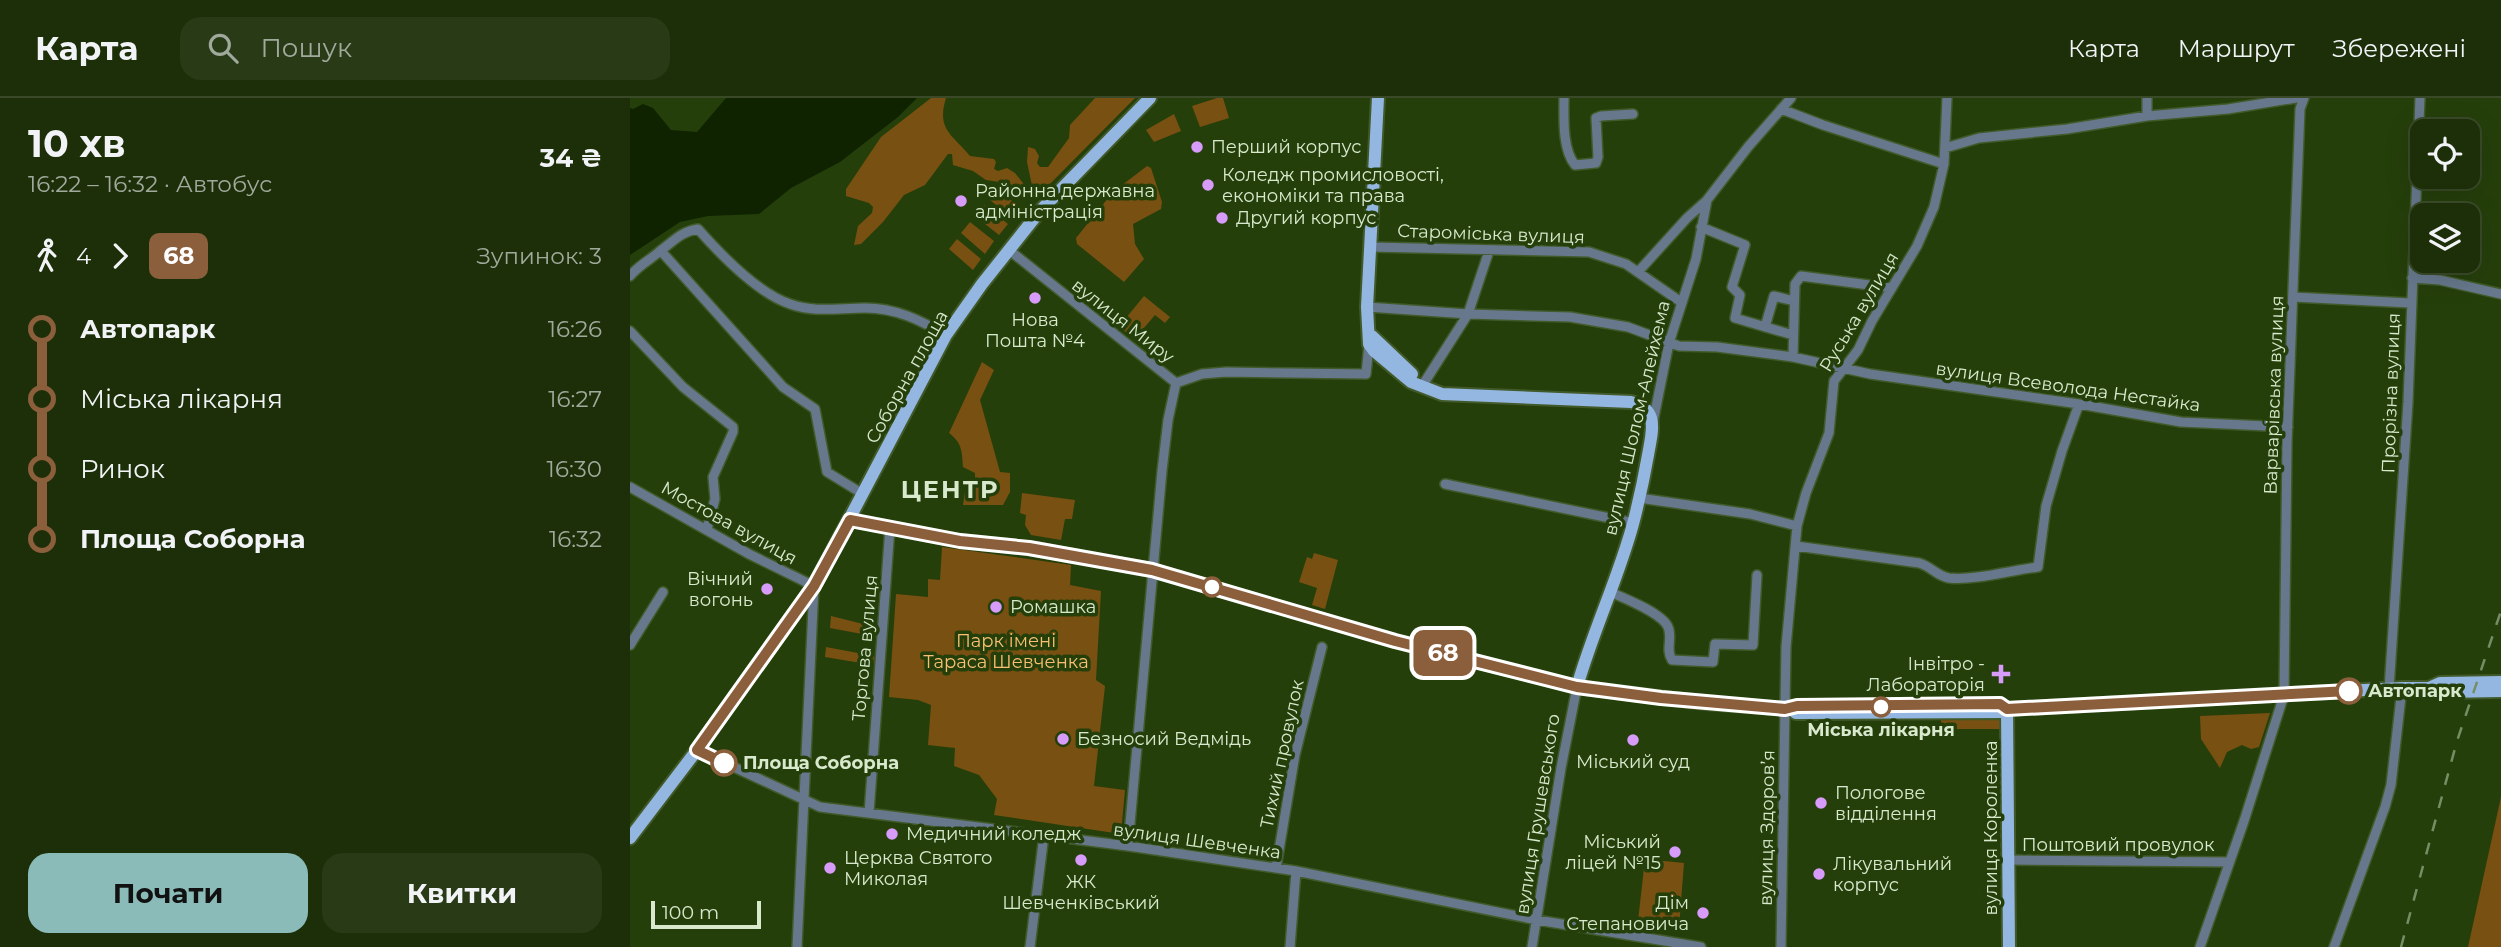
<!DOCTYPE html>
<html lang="uk">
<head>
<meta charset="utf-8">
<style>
  body { margin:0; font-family:Montserrat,sans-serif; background:#293b16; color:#f1f3f6; height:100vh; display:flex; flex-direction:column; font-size:26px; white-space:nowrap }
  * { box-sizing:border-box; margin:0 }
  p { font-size:23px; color:#a0a99c }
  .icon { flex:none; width:38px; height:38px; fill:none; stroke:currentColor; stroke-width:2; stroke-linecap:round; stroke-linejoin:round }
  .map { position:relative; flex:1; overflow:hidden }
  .panel { display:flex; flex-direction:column; background:#1c2f08; width:630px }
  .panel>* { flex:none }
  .badge { padding:0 14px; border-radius:10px; font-size:24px; line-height:46px }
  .controls { position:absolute; left:1780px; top:21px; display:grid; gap:14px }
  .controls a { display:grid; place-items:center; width:70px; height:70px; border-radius:14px; background:#1c2f08; box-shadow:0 7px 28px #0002,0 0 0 2px #3a4a29; font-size:35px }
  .scale { position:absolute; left:21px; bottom:18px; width:110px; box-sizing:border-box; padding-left:7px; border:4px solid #d8e9cd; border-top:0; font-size:19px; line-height:24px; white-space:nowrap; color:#d8e9cd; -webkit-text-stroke:5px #253f0b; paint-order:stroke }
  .map>.badge { position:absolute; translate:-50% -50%; box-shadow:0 0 0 4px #fff }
  .legs { display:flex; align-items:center; gap:10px; height:77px; padding:0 28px; font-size:23px }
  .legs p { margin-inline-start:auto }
  .head { display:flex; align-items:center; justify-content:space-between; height:119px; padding:0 28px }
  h1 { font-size:38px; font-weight:700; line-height:52px }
  .action { display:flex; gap:14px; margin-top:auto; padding:14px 28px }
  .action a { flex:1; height:80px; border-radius:21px; background:#8bbbb9; color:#111; font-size:28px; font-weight:700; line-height:80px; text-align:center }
  .action a+a { background:#293b16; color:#f1f3f6 }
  ul { padding:0 28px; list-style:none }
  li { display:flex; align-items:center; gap:24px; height:70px; font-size:26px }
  li i { display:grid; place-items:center; width:10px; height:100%; margin:0 9px; background:currentColor }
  li i::after { content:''; width:18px; height:18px; margin:-9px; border:5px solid; border-radius:50%; background:#1c2f08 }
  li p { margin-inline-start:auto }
  li:first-child i { background:linear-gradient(#0000 50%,currentColor 0) }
  li:last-child i { background:linear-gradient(currentColor 50%,#0000 0) }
  header { display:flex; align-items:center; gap:42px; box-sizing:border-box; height:98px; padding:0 35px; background:#1c2f08; border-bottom:2px solid #3a4a29 }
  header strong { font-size:33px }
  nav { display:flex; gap:38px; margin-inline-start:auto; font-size:24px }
  .search { width:490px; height:63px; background:#293b16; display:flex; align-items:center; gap:18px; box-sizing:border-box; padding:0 24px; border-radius:21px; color:#a0a99c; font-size:26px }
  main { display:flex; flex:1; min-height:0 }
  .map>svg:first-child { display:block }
  .green { fill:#785011 }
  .water { fill:#0f2300 }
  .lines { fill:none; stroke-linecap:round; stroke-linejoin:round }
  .minor-casing { stroke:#425a2a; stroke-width:12 }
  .major-casing { stroke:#425a2a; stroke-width:16 }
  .minor { stroke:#67788c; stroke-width:9 }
  .major { stroke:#94b7e1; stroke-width:12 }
  .rail { stroke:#778d64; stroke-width:2.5; stroke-dasharray:12 12; stroke-linecap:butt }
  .line-1-casing { stroke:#fff; stroke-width:16 }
  .line-1 { stroke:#8b5e3c; stroke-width:10 }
  .poi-dot { fill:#d79bf9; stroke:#253f0b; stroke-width:2.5 }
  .stop-1-dot { fill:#fff; stroke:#8b5e3c; stroke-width:3.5 }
  .labels { text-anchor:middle; stroke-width:7; stroke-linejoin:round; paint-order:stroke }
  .poi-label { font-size:18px; fill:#d8e9cd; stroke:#253f0b; text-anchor:start }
  .street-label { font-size:18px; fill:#d8e9cd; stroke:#253f0b }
  .park-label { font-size:18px; fill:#f9bf72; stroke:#253f0b }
  .stop-label { font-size:18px; font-weight:bold; fill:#d8e9cd; stroke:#253f0b; text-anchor:start }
  .district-label { font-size:24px; font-weight:bold; letter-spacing:2px; fill:#d8e9cd; stroke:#253f0b }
</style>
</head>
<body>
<header>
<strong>Карта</strong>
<div class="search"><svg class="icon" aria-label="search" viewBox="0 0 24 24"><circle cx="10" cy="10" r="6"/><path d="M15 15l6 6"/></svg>Пошук</div>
<nav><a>Карта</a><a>Маршрут</a><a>Збережені</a></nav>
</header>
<main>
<section class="panel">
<div class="head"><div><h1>10 хв</h1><p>16:22 – 16:32 · Автобус</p></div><b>34 ₴</b></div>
<div class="legs"><svg class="icon" aria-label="walk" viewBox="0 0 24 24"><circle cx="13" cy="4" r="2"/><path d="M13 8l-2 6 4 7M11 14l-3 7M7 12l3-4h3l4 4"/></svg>4<svg class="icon" aria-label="forward" viewBox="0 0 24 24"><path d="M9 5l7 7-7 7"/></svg><b class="badge" style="background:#8b5e3c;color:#fff">68</b><p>Зупинок: 3</p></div>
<ul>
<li><i style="color:#8b5e3c"></i><b>Автопарк</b><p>16:26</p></li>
<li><i style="color:#8b5e3c"></i><span>Міська лікарня</span><p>16:27</p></li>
<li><i style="color:#8b5e3c"></i><span>Ринок</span><p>16:30</p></li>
<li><i style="color:#8b5e3c"></i><b>Площа Соборна</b><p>16:32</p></li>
</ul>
<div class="action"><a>Почати</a><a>Квитки</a></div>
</section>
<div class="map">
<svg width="1871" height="849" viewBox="0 0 1871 849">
  <rect width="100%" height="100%" fill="#253f0b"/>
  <!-- green -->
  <path class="green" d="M301,0h15c-10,32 7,37 24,58l24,3 2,3 -2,7 4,2 9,-3 8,5 12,15 -5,6 -16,-11 -20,-3 -13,-9 -20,-6 -1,-11h-4l-23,31 -21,10 -21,27 -22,22 -7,1 4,-19 14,-13 1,-6 -4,-4 -23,-7v-7l35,-52z
    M465,0h40l-90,91 -11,6 -7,-33 1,-15 7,2 4,7 -2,7 3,4h8l21,-29 1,-13z
    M587,0h6l6,20 -29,9 -8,-21z
    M544,16l7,17 -27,11 -8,-12z
    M517,68l4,2 11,34 -1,7 -28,15 2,20 9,15 -20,23 -47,-38 -1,-6 37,-46z
    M367,91l24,19 -9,11 -23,-20z
    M354,107l24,19 -9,11 -24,-19z
    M340,124l24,19 -9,13 -24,-21z
    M327,141l24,20 -8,11 -24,-21z
    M514,198l26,21 -5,6 -10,-8 -17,20 34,27 -13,-2 -47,-39 6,-9 8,6z
    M352,264l12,8 -14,30 20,72 10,1v19l-7,13h-40l2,-13h10v-19l-12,-6c-1,-16 -1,-24 -14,-34z
    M392,395l53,7 -3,19h-7l-4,21 -30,-5 -6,-10 1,-10 -6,-2z
    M312,449l129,18 -1,20 31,6 -5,89 9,6 -11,100 31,4 -4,44 -127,-19 3,-16 -18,-24 -25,-9 1,-18 -27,-3 3,-40 -13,-5 -29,-3 7,-103 32,3v-18l12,1z
    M684,455l24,7 -13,49 -13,-4 5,-17 -18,-6 8,-25 5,2z
    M201,518l48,12 -1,9 -48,-9z
    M196,549l48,9 -1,9 -48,-8z
    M1640,615l-11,34 -8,2 -9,-4 -15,7 -7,16 -19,-29 -1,-23z
    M1372,617v14h-61v-13z
    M1871,699v150h-33z
    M1015,761l39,4 -5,65 -41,-7z"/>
  <!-- water -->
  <path class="water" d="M96,0h191l-19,19 -58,45 -49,26 -32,26 -51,2 -28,6 -50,33v-147l3,1 10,-5 10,4 18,22 26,2z"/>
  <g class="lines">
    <defs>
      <path id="minor" d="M934,0c0,20 -2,51 11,67l21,-2 2,-6 -2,-39 5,-2 32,-2
        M1151,11l42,16 121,39
        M1517,18v-18
        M1315,50l34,-10 88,-9 80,-13 81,-7 68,-11
        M1071,129l44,18 -13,42 8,8 -5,23 58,17
        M741,149l218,5 37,12 55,38
        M379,152l167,133
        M31,153l122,136 32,22 12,63 36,22
        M1008,174l49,-54 19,-17
        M0,178c9,-11 20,-16 30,-25 14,-10 20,-19 38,-22 23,26 59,64 92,75 25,9 49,4 75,4 31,0 55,12 81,27
        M1782,180l28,2 61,14
        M1663,199l117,6
        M737,209l101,7 102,3 58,10 51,19 38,1 76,10 77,17 209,30 102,18 107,5
        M1135,229l9,-31 20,5
        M0,233l53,56 50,40v5l-20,45 2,22 -8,30
        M1163,259l2,-73 6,-8 91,12
        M546,285l26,-9 24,-2 140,2 3,-30
        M794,285l44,-69 21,-63
        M1023,324l16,-79 27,-84 11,-59 41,-53 43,-49
        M815,386l189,39
        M0,389l119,67 65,32 -17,361
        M1009,400l111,16 47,12
        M1166,448l123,17c13,4 18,13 30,15 23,3 64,-8 89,-11l8,-61 16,-55 17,-47
        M980,494c14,6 52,21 58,35 5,11 -3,22 4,33l41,2 2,-18 38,1 4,-70
        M0,547l33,-53
        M1759,591l19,-287 12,-304
        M67,652l123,57 308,39 168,25 241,49 164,27
        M239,715l21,-286
        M498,748l34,-375 6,-51 8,-37
        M1378,762l221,2
        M646,770l19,-113 27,-108
        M400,849l14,-112
        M660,849l6,-76
        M902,849l29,-179 16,-81
        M1151,849l5,-300 11,-121 9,-33 23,-60 5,-52 24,-31 14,-29 45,-75 17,-39 10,-43 3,-66
        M1570,849l44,-126 40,-126 3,-252 13,-334 4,-11
        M1704,849l51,-140 6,-22 11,-97"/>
      <path id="major" d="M748,0l-11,209 2,37 5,7 37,31 31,12 189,8c9,2 17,6 20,16 3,11 -1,25 -3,37 -4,23 -9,46 -15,69 -15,55 -40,107 -56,163
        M742,238l40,38
        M220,422l110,21 69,7 123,22 243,71 182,46 129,16 85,6 5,4 205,-1 6,-3 395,-21h27l12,4 60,-1
        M1799,590l11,-5 61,-1
        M1377,611l2,238
        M0,740l67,-88 117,-164 132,-251 36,-51 58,-73 110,-113"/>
    </defs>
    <!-- minor casing -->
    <use href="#minor" class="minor-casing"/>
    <!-- major casing -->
    <use href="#major" class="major-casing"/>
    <!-- minor -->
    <use href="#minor" class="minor"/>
    <!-- major -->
    <use href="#major" class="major"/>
    <!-- rail -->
    <path class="rail" d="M1771,849l56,-206 44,-130"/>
  </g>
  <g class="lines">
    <defs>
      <path id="line-1" d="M94,665l-27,-13 117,-164 36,-66 110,21 69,7 123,22 243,71 182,46 84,11 124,11 12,-3 203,-2 7,5 342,-18"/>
    </defs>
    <!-- line-1 casing -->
    <use href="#line-1" class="line-1-casing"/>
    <!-- line-1 -->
    <use href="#line-1" class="line-1"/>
  </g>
  <!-- markers -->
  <g class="poi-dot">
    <circle cx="567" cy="49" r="7"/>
    <circle cx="578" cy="87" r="7"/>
    <circle cx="331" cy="103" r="7"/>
    <circle cx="592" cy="120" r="7"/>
    <circle cx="405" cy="200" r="7"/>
    <circle cx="137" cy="491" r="7"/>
    <circle cx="366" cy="509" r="7"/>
    <path d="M1367.5 565.5h7v7h7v7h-7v7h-7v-7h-7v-7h7z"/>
    <circle cx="433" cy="641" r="7"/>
    <circle cx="1003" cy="642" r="7"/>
    <circle cx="1191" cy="705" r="7"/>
    <circle cx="262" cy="736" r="7"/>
    <circle cx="1045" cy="754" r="7"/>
    <circle cx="451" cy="762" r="7"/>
    <circle cx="200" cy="770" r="7"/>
    <circle cx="1189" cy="776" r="7"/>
    <circle cx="1073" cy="815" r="7"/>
  </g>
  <g class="stop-1-dot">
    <circle cx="582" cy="489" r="9"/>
    <circle cx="1719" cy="593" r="12"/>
    <circle cx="1251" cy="609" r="9"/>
    <circle cx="94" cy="665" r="12"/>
  </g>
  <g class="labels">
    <!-- poi labels -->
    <g class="poi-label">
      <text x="581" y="55">Перший корпус</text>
      <text x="592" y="83">Коледж промисловості,<tspan x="592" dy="21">економіки та права</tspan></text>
      <text x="345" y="99">Районна державна<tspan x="345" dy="21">адміністрація</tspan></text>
      <text x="606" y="126">Другий корпус</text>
      <text x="405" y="228" text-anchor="middle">Нова<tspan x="405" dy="21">Пошта №4</tspan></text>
      <text x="123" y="487" text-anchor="end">Вічний<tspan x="123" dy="21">вогонь</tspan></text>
      <text x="380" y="515">Ромашка</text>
      <text x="1355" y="572" text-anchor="end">Інвітро -<tspan x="1355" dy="21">Лабораторія</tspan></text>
      <text x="447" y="647">Безносий Ведмідь</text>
      <text x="1003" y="670" text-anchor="middle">Міський суд</text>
      <text x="1205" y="701">Пологове<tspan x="1205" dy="21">відділення</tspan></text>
      <text x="276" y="742">Медичний коледж</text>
      <text x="1031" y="750" text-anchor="end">Міський<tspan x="1031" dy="21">ліцей №15</tspan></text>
      <text x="214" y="766">Церква Святого<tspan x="214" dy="21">Миколая</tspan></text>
      <text x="1203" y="772">Лікувальний<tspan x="1203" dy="21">корпус</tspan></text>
      <text x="451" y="790" text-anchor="middle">ЖК<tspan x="451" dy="21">Шевченківський</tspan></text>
      <text x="1059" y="811" text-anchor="end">Дім<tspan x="1059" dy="21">Степановича</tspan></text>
    </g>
    <!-- street labels -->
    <g class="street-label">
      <text transform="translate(861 136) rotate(2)" y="6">Староміська вулиця</text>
      <text transform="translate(1229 214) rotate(-59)" y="6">Руська вулиця</text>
      <text transform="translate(493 223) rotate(38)" y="6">вулиця Миру</text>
      <text transform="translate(277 279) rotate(-61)" y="6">Соборна площа</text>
      <text transform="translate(1438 289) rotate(8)" y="6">вулиця Всеволода Нестайка</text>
      <text transform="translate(1761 295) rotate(-88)" y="6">Прорізна вулиця</text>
      <text transform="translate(1644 297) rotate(-88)" y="6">Варварівська вулиця</text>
      <text transform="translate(1007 320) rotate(-77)" y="6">вулиця Шолом-Алейхема</text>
      <text transform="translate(99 425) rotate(29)" y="6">Мостова вулиця</text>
      <text transform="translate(235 550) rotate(-85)" y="6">Торгова вулиця</text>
      <text transform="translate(652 656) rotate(-78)" y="6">Тихий провулок</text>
      <text transform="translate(908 716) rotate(-81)" y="6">вулиця Грушевського</text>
      <text transform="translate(1137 730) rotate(-89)" y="6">вулиця Здоровʼя</text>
      <text transform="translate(1361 730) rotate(-90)" y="6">вулиця Короленка</text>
      <text transform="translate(567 743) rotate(8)" y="6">вулиця Шевченка</text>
      <text x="1488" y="753">Поштовий провулок</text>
    </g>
    <!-- park labels -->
    <g class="park-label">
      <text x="376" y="549">Парк імені<tspan x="376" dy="21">Тараса Шевченка</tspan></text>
    </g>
    <!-- stop labels -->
    <g class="stop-label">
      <text x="1738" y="599">Автопарк</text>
      <text x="1251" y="638" text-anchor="middle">Міська лікарня</text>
      <text x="113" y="671">Площа Соборна</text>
    </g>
    <!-- district labels -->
    <g class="district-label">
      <text x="320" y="400">ЦЕНТР</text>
    </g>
  </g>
</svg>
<div class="controls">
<a><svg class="icon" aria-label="locate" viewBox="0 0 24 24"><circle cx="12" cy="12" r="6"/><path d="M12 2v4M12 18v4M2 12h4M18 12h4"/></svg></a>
<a><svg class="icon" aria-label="layers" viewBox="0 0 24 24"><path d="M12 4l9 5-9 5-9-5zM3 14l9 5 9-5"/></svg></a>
</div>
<div class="scale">100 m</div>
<b class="badge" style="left:813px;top:555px;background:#8b5e3c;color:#fff">68</b>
</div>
</main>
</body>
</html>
